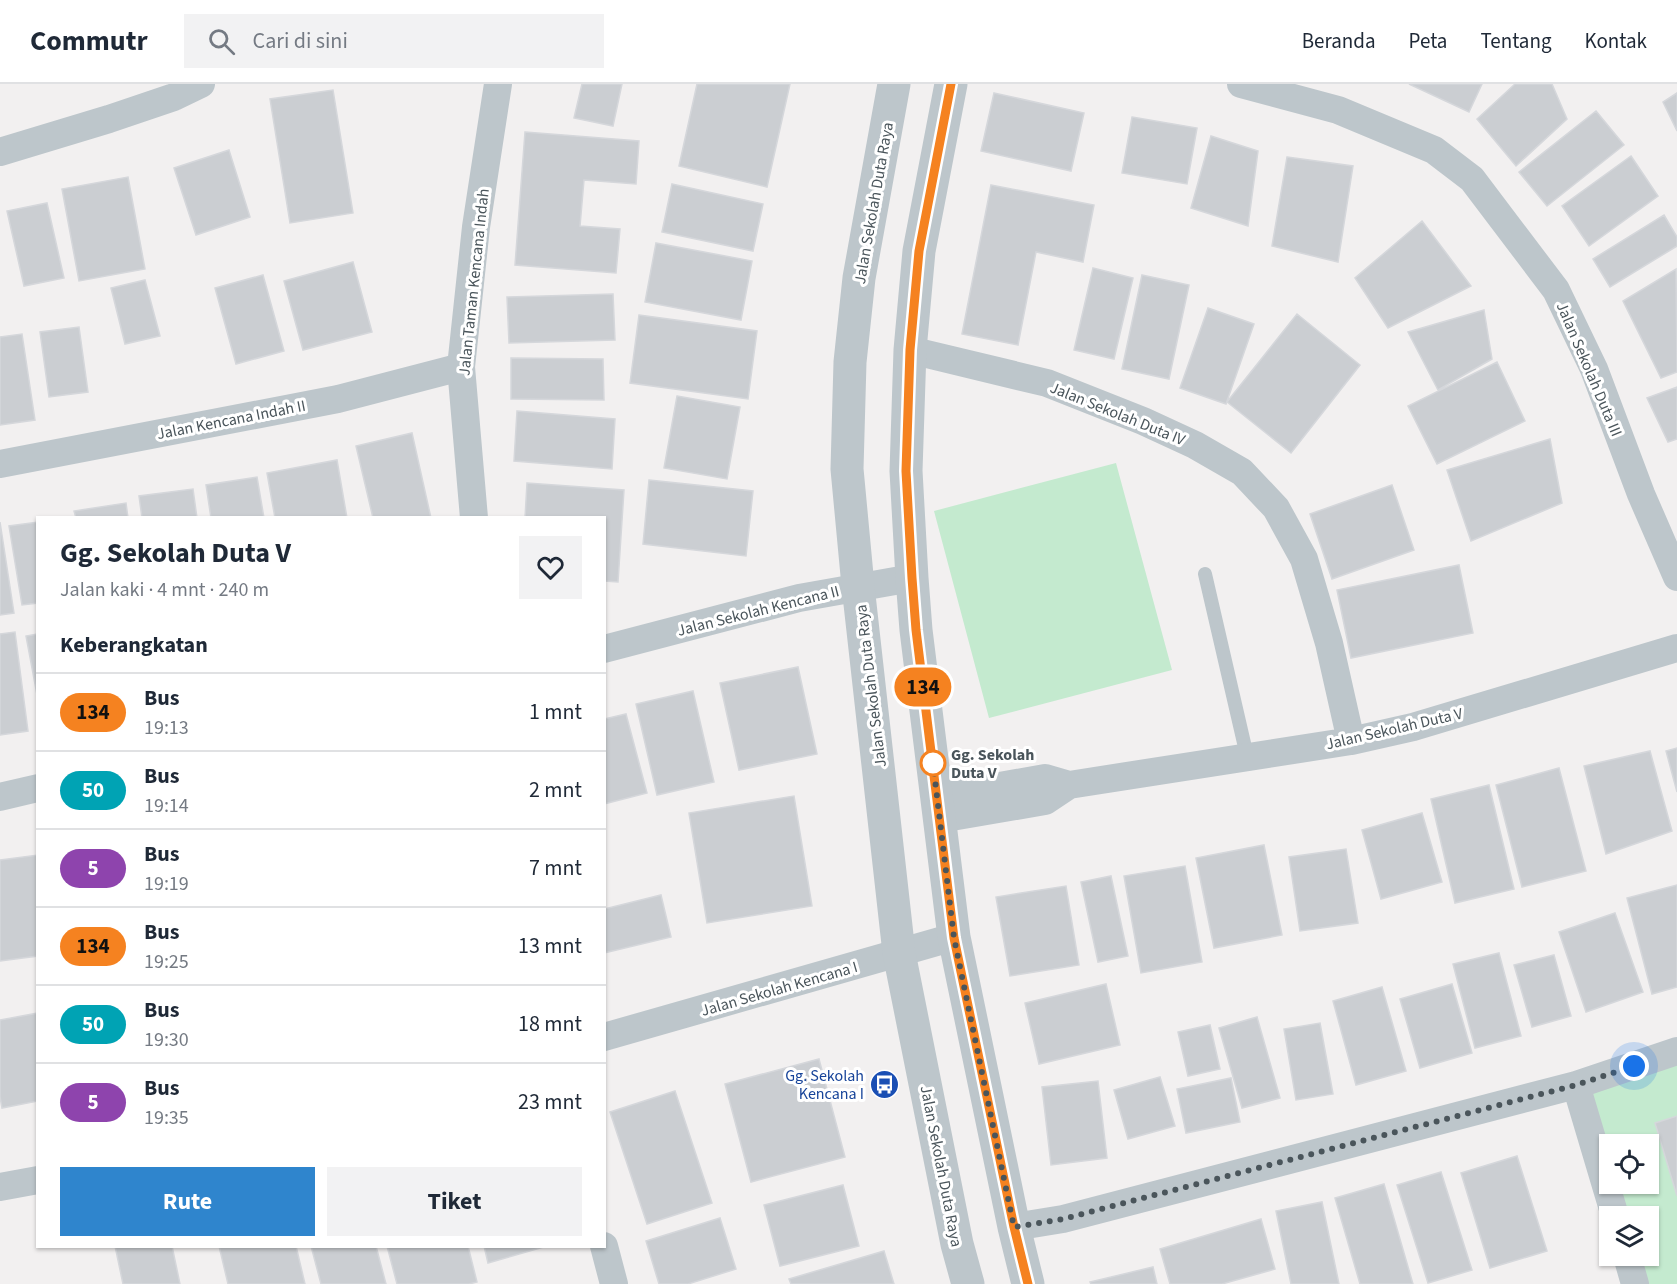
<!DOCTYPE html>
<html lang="id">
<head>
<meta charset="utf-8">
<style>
  body { margin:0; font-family:"Source Sans 3",sans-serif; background:#f2f2f3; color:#1f2937; height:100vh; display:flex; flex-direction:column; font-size:22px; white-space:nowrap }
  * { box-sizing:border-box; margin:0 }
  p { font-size:20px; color:#747a83 }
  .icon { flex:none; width:33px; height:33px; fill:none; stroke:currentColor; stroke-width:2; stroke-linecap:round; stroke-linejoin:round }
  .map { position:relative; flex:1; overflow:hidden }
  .sheet { position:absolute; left:36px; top:432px; width:570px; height:732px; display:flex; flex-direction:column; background:#fff; border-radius:0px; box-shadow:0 2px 4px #0004 }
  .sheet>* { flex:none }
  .badge { padding:0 12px; border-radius:20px; font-size:21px; line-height:39px }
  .fabs { position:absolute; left:1599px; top:1050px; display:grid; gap:12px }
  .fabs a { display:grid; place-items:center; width:60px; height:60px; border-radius:0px; background:#fff; box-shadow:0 2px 4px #0004; font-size:30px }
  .you { position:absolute; width:30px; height:30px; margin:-15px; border:4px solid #fff; border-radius:50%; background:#1a73e8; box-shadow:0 0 0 9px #1a73e833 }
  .map>.badge { position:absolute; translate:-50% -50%; box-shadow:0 0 0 3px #fff }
  h2 { padding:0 24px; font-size:22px; line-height:54px }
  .round { display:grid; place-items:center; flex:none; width:63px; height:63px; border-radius:0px; background:#f2f2f3 }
  .summary { display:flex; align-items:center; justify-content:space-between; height:102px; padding:0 24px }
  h1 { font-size:28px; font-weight:700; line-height:45px }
  .primary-button { display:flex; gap:12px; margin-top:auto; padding:12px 24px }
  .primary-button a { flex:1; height:69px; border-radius:0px; background:#2f85cd; color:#fff; font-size:24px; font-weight:700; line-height:69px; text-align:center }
  .primary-button a+a { background:#f2f2f3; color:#1f2937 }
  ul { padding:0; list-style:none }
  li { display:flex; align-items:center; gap:18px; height:78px; padding:0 24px; border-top:2px solid #e0e1e3 }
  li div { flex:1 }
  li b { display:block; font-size:22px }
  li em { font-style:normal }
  li .badge { min-width:66px; font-weight:700; text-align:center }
  header { display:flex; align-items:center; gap:36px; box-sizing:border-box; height:84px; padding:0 30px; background:#fff; border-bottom:2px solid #e0e1e3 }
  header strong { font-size:28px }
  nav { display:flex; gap:33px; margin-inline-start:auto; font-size:21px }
  .search { width:420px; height:54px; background:#f2f2f3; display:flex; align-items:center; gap:15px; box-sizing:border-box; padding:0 21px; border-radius:0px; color:#747a83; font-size:22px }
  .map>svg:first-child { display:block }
  .green { fill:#c4eacf; fill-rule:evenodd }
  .building { fill:#cbced2; stroke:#d5d7db; stroke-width:1.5 }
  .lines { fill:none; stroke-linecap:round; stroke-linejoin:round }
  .service { stroke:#bdc6cb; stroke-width:14 }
  .minor { stroke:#bdc6cb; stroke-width:28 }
  .tertiary { stroke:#bdc6cb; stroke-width:33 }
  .line-casing { stroke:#fff; stroke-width:14 }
  .line { stroke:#f58220; stroke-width:9 }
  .walk { stroke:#4a555b; stroke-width:6; stroke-dasharray:0 10.8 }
  .stop-dot { fill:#fff; stroke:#f58220; stroke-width:3 }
  .labels { text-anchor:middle; stroke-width:6; stroke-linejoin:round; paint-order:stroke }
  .street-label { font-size:16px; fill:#4a555b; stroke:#fff }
  .stop-label { font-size:16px; font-weight:bold; fill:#4a555b; stroke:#fff; text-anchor:start }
  .transit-label { font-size:16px; fill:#164399; stroke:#fff; text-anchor:end }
</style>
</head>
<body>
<header>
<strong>Commutr</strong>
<div class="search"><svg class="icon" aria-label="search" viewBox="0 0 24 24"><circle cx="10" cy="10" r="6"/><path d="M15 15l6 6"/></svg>Cari di sini</div>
<nav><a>Beranda</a><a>Peta</a><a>Tentang</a><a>Kontak</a></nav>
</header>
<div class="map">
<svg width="1677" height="1200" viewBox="0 0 1677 1200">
  <rect width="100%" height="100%" fill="#f2f0f0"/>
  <!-- green -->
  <path class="green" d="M1116,379l56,207 -183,48 -55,-207z
    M1677,961v239h-48l-9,-28h28v-40h-38l-41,-134zM1610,1060h38v40h-38z"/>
  <!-- building -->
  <path class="building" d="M582,0h40l-9,42 -39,-8z
    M697,0h93l-23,103 -88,-21z
    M1409,0h73l-13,28z
    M1515,0h37l15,35 -51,47 -39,-47z
    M333,6l20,123 -63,10 -20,-124z
    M994,9l90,20 -13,58 -90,-20z
    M1677,9v38l-14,-29z
    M1596,27l28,34 -77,61 -28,-34z
    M1132,33l65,11 -10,56 -65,-11z
    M525,48l114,9 -3,43 -52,-4 -4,46 40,3 -4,44 -101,-8z
    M1211,52l47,15 -10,75 -57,-18z
    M229,66l21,67 -54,18 -22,-67z
    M1631,72l27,40 -69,50 -27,-40z
    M1287,73l66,9 -15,96 -66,-16z
    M128,93l17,92 -66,12 -17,-92z
    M672,100l91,20 -10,47 -91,-19z
    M991,101l103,20 -11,57 -47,-10 -18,93 -56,-11z
    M47,119l17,75 -40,8 -17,-75z
    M1664,131l13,22v9l-67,41 -17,-28z
    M1422,137l49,65 -83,42 -33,-50z
    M656,159l96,18 -11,59 -96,-18z
    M353,178l19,70 -69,18 -19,-69z
    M1093,184l40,10 -19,81 -40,-9z
    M1676,185l1,103 -16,6 -38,-77z
    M263,191l21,76 -48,13 -21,-76z
    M1142,191l47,10 -20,94 -47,-10z
    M145,196l15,56 -35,8 -14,-56z
    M613,210l2,46 -106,3 -2,-46z
    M1208,224l46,16 -28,80 -46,-16z
    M1484,226l8,49 -54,31 -30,-58z
    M1297,230l63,51 -69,88 -64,-51z
    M639,231l118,16 -9,68 -118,-16z
    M79,243l9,65 -39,5 -9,-65z
    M22,250l13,86 -35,5v-88z
    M511,274l92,1 1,41 -93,-1z
    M1497,278l28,59 -88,43 -29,-58z
    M1677,303v52l-9,3 -21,-44z
    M677,312l63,11 -13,72 -63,-11z
    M517,327l98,8 -3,50 -98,-8z
    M412,349l19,85h-58l-17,-72z
    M1550,355l12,64 -91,38 -24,-71z
    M337,376l10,58h-72l-8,-45z
    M257,393l7,41h-53l-5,-33z
    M649,396l104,11 -7,65 -103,-12z
    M527,399l97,7 -6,92 -14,-1v-63h-79z
    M1392,401l22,65 -82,29 -22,-65z
    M193,405l4,29h-55l-3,-22z
    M126,419l2,15h-52l-2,-7z
    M0,438l14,91 -14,2z
    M38,438v81l-16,2 -13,-79z
    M1459,481l14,68 -122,25 -14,-68z
    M15,548l13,99 -28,4v-101z
    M38,550v66l-12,-64z
    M798,583l19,87 -78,16 -19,-87z
    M693,607l21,91 -57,13 -21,-91z
    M626,630l21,79 -43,11v-85z
    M1677,664v44l-11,-41z
    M1650,667l22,80 -66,23 -22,-88z
    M1559,684l27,103 -64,16 -26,-102z
    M1489,701l25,104 -59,14 -24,-104z
    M794,712l18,110 -105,17 -18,-110z
    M1422,729l20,69 -61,17 -19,-69z
    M1264,761l18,90 -68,13 -18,-90z
    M1346,765l12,74 -58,8 -11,-74z
    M38,771v101l-38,5v-101z
    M1185,782l17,96 -61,11 -17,-97z
    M1111,792l17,80 -30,6 -17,-80z
    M1677,801v102l-25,7 -25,-96z
    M1066,802l13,79 -69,11 -14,-79z
    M661,811l10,42 -67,16v-44z
    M1615,829l28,79 -57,20 -27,-80z
    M1499,869l22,83 -46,12 -22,-84z
    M1554,871l17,61 -39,11 -18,-62z
    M1106,900l14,61 -81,19 -14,-61z
    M1452,900l20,69 -52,15 -20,-69z
    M1382,903l24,84 -50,14 -23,-84z
    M38,929v88l-36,7 -2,-11v-77z
    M1257,933l23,81 -38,10 -23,-80z
    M1320,939l13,71 -37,6 -12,-71z
    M1210,941l10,44 -32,7 -10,-44z
    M819,975l26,98 -94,25 -26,-98z
    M1160,993l15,49 -47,13 -14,-49z
    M1231,994l9,44 -54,11 -9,-44z
    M1098,997l9,77 -56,7 -9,-78z
    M675,1007l37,112 -65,21 -37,-112z
    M1677,1032v80l-22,-73z
    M1517,1072l30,95 -57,17 -29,-95z
    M1441,1088l31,98 -44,13 -31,-98z
    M1384,1100l29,100h-53l-25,-86z
    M843,1101l16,61 -79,20 -16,-61z
    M1322,1118l17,82h-48l-15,-73z
    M720,1134l16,51 -48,15h-29l-13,-43z
    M1261,1135l14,50 -53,15h-52l-10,-35z
    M115,1162h57l8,38h-57z
    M219,1162h77l9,38h-77z
    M311,1162h65l10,38h-65z
    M387,1162h81l9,36 -8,2h-72z
    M484,1162h63l-59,17z
    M884,1167l10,33h-103l-2,-5z
    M1153,1183l4,17h-66l-1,-2z"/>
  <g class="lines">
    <!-- service -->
    <path class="service" d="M1205,490l42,182"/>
    <!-- minor -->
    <path class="minor" d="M1241,0l97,26 96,40 38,29 84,111 38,79 47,125 36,83
      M0,68l109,-33 65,-22 27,-13
      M910,266l137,33 96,38 52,24 47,27 34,36 28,51 25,84 22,98
      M0,380l338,-65 123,-32
      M474,434l-13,-151 15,-140 22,-143
      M604,565l195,-51 113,-20
      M0,713l38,-9
      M938,713l107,-19 24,7
      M940,735l105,-18 24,-16 282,-44 62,-14 264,-79
      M604,953l350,-100
      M1576,1001l39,131
      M0,1103l38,-7
      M1014,1143l49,-8 513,-134 101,-34
      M604,1162l10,38
      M1627,1172l8,28"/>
    <!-- tertiary -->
    <path class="tertiary" d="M894,0l-35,194 -9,84 -3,107 11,117 41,367 58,291 11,40
      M951,0l-32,167 -9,99 -4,121 6,107 4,52 38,307 60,290 14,57"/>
  </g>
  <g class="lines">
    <defs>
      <path id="line" d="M951,0l-32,167 -9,99 -4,121 6,107 4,52 38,308 60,289 14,57"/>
    </defs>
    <!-- line casing -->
    <use href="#line" class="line-casing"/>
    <!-- line -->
    <use href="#line" class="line"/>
    <!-- walk -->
    <path class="walk" d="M933,679l21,175 60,289 49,-8 513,-134 58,-19"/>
  </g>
  <!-- icons -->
  <defs>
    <symbol id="bus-disc" viewBox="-11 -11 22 22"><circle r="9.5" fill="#1a4fb4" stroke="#fff"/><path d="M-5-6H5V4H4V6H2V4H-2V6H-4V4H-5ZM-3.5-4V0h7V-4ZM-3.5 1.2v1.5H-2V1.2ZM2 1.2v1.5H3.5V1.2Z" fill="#fff"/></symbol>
  </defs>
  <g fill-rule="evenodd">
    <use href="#bus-disc" x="868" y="984" width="33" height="33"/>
  </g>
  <!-- markers -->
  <circle class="stop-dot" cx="933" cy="679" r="12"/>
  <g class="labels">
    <!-- street labels -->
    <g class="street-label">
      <text transform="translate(873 119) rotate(-80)" y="6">Jalan Sekolah Duta Raya</text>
      <text transform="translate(473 198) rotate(-84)" y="6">Jalan Taman Kencana Indah</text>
      <text transform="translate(1590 285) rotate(67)" y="6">Jalan Sekolah Duta III</text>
      <text transform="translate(1118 329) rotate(22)" y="6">Jalan Sekolah Duta IV</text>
      <text transform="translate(231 335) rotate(-11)" y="6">Jalan Kencana Indah II</text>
      <text transform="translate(758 526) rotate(-14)" y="6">Jalan Sekolah Kencana II</text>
      <text transform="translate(870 602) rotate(-97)" y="6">Jalan Sekolah Duta Raya</text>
      <text transform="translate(1394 644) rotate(-13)" y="6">Jalan Sekolah Duta V</text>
      <text transform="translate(779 904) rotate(-16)" y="6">Jalan Sekolah Kencana I</text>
      <text transform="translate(942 1082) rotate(79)" y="6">Jalan Sekolah Duta Raya</text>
    </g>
    <!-- stop labels -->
    <g class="stop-label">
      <text x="951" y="676">Gg. Sekolah<tspan x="951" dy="18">Duta V</tspan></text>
    </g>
    <!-- transit labels -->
    <g class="transit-label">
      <text x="864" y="997">Gg. Sekolah<tspan x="864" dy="18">Kencana I</tspan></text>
    </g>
  </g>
</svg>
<div class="fabs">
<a><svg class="icon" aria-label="locate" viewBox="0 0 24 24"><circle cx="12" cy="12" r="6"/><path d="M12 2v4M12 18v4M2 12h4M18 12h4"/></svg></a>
<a><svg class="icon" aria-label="layers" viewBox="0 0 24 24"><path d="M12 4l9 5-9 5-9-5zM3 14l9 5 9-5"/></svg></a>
</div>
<div class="you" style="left:1634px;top:982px"></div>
<b class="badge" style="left:923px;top:603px;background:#f58220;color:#111">134</b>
<section class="sheet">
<div class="summary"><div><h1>Gg. Sekolah Duta V</h1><p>Jalan kaki · 4 mnt · 240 m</p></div><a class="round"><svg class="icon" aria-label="heart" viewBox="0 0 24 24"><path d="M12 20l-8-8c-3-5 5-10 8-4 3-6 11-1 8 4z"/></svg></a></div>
<h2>Keberangkatan</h2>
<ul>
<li><span class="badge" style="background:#f58220;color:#111">134</span><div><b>Bus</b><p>19:13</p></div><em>1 mnt</em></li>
<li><span class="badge" style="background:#00a3b4;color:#fff">50</span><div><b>Bus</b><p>19:14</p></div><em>2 mnt</em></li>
<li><span class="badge" style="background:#8e44ad;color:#fff">5</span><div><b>Bus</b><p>19:19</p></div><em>7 mnt</em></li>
<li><span class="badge" style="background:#f58220;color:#111">134</span><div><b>Bus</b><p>19:25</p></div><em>13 mnt</em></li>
<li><span class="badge" style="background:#00a3b4;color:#fff">50</span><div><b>Bus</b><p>19:30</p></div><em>18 mnt</em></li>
<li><span class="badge" style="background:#8e44ad;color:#fff">5</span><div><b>Bus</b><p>19:35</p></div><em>23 mnt</em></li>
</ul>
<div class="primary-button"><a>Rute</a><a>Tiket</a></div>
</section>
</div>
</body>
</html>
